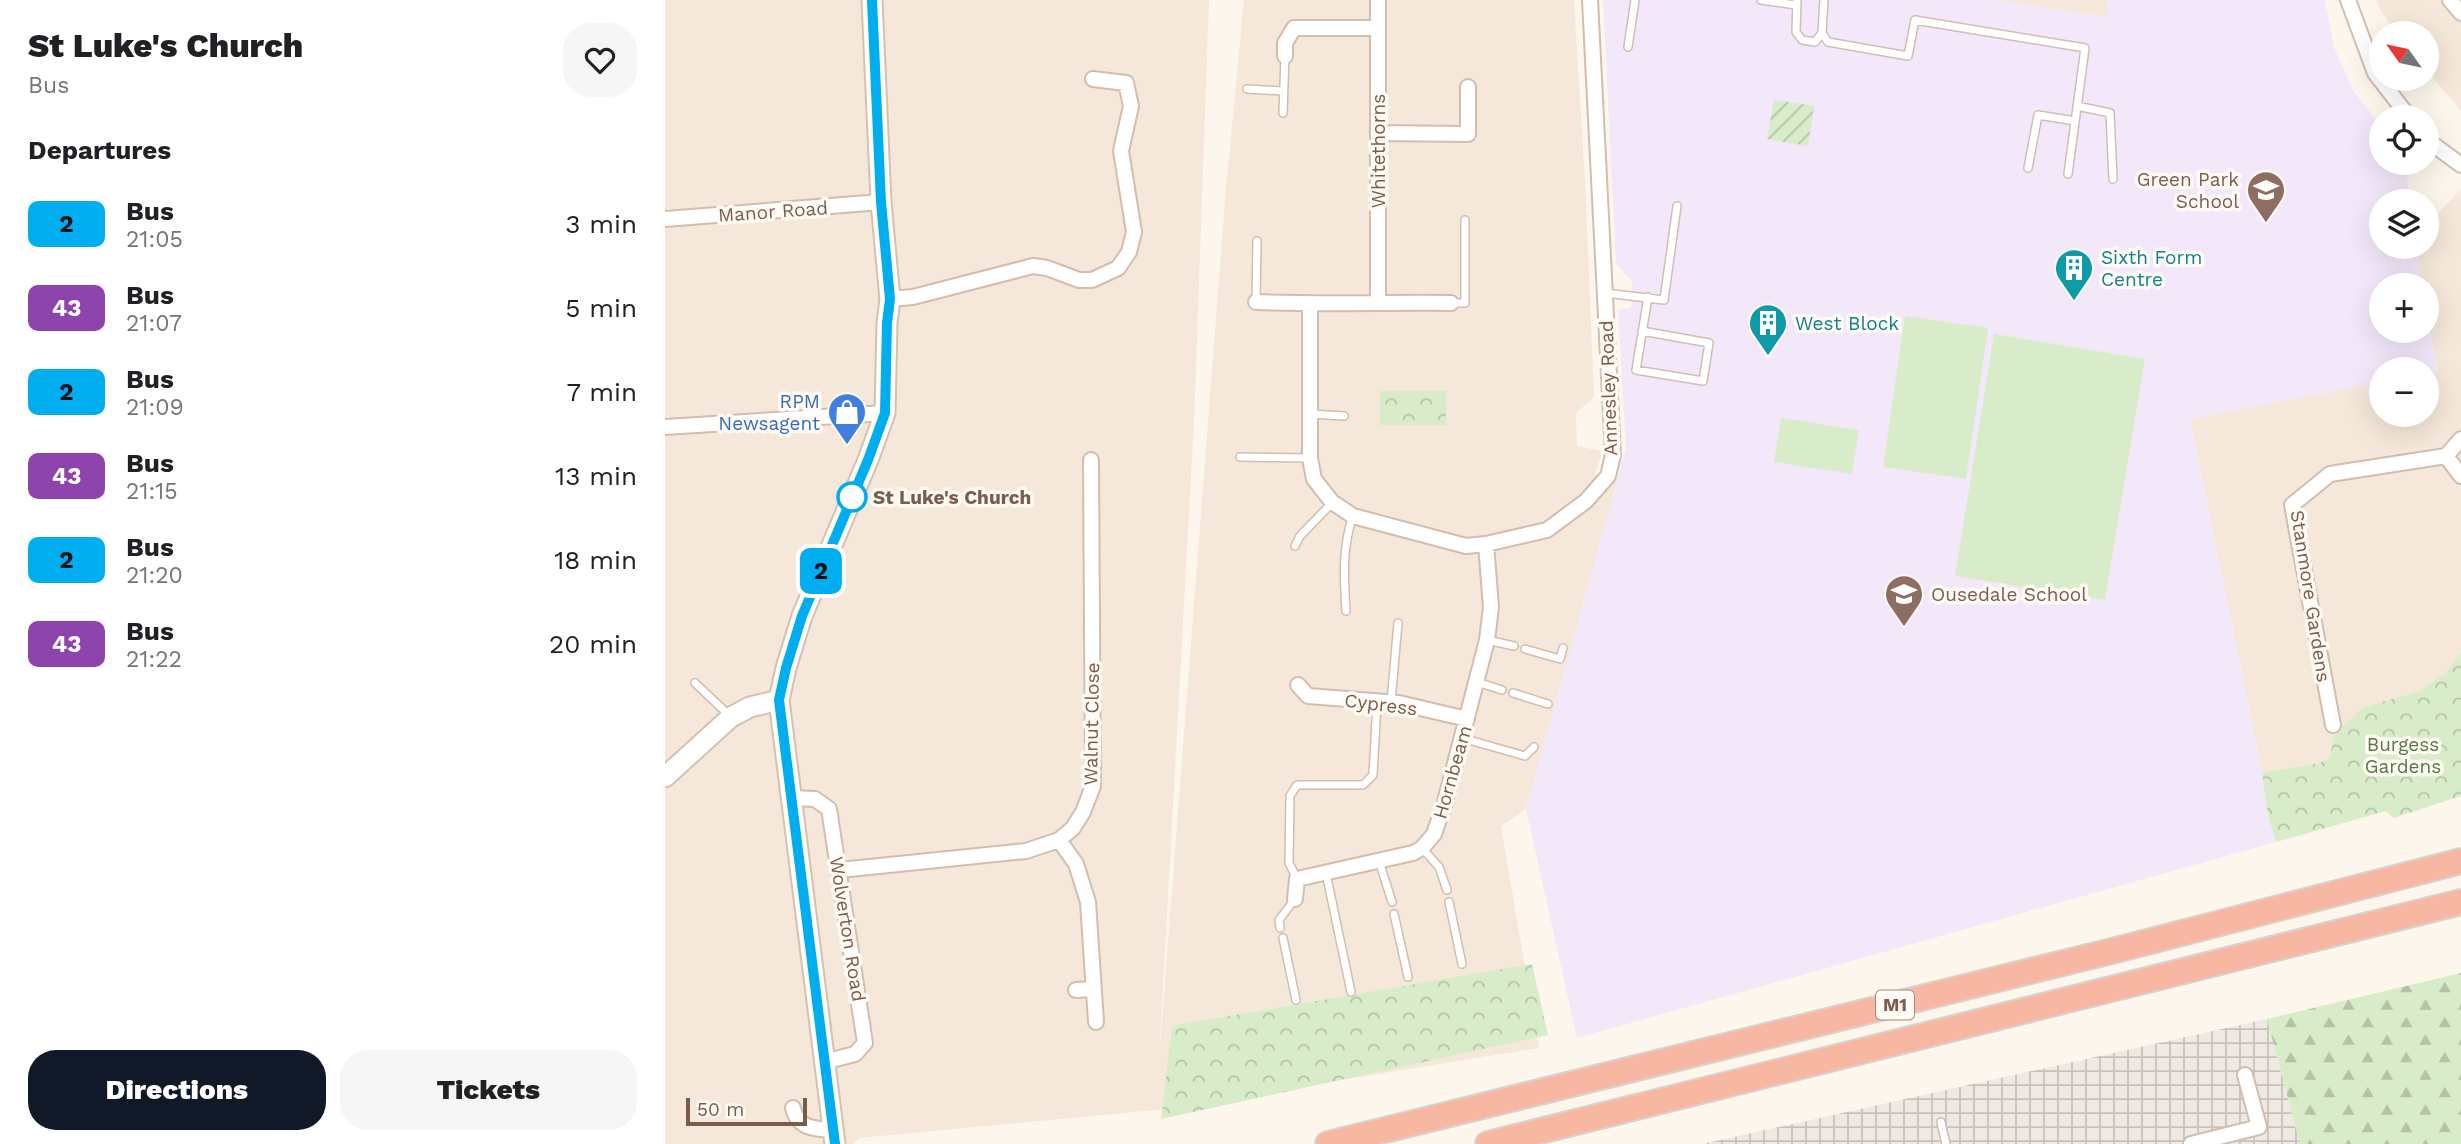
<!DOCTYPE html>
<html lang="en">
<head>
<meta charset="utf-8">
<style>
  body { margin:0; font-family:"Work Sans",sans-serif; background:#f6f6f6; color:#202124; height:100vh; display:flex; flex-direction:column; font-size:26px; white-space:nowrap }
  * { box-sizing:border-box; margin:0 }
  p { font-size:23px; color:#757577 }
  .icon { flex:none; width:38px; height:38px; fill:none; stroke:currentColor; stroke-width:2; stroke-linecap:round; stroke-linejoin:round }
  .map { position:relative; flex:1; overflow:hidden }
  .panel { display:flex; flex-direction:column; background:#fff; width:665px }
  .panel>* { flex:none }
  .badge { padding:0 14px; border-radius:10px; font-size:24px; line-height:46px }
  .needle { width:46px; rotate:303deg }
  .buttons { position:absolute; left:1704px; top:21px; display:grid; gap:14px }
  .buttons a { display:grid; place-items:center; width:70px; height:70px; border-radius:50%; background:#fff; box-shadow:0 7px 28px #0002; font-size:35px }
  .scale { position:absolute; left:21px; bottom:18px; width:121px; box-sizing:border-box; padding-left:7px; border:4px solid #7a5c4d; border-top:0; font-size:19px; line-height:24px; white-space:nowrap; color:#7a5c4d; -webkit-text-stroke:5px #fffaf3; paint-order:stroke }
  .map>.badge { position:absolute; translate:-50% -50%; box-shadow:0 0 0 4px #fff }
  h2 { padding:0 28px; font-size:26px; line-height:63px }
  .round { display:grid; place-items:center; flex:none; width:74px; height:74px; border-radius:28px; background:#f6f6f6 }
  .head { display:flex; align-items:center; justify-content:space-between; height:119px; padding:0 28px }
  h1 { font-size:33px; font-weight:800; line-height:52px }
  .primary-button { display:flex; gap:14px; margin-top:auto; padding:14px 28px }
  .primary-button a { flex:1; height:80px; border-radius:28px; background:#111827; color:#fff; font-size:28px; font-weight:800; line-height:80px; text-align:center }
  .primary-button a+a { background:#f6f6f6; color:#202124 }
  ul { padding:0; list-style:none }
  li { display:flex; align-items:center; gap:21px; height:84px; padding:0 28px }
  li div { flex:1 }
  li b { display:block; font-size:26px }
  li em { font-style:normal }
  li .badge { min-width:77px; font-weight:700; text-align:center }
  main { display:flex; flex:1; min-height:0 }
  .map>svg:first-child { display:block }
  .residential { fill:#f5e8da }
  .industrial { fill:url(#industrial-grid) }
  .education { fill:#f3e8fa }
  .forest { fill:url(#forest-firs) }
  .park { fill:url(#park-crowns) }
  .garden { fill:url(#garden-furrows) }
  .pitch { fill:#d8ecc9 }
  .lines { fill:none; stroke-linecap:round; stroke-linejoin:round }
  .lane-casing { stroke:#d1beb0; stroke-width:10 }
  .street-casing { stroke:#d1beb0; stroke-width:18 }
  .secondary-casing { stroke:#d6c0b0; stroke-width:23 }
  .highway-casing { stroke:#dad1cd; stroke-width:28 }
  .lane { stroke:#fff; stroke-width:7 }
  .street { stroke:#fff; stroke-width:14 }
  .secondary { stroke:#fff; stroke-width:19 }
  .highway { stroke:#f7b7a3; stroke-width:24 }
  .line-casing { stroke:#fff; stroke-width:16 }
  .line { stroke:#00adef; stroke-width:10 }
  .stop-dot { fill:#fff; stroke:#00adef; stroke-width:3.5 }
  .labels { text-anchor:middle; stroke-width:7; stroke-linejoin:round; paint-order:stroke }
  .shield { fill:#fffaf3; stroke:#a28b7f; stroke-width:2 }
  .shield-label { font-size:18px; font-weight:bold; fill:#7a5c4d }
  .street-label { font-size:19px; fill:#7a5c4d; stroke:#fffaf3 }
  .education-label { font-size:19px; fill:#785e54; stroke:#fffaf3; text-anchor:end }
  .culture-label { font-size:19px; fill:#0d838f; stroke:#fffaf3; text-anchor:start }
  .shop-label { font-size:19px; fill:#366cbe; stroke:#fffaf3; text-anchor:end }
  .stop-label { font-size:19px; font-weight:bold; fill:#7a5c4d; stroke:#fffaf3; text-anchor:start }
  .park-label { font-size:19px; fill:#537a41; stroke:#fffaf3 }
</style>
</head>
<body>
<main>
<section class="panel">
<div class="head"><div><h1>St Luke's Church</h1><p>Bus</p></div><a class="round"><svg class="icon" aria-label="heart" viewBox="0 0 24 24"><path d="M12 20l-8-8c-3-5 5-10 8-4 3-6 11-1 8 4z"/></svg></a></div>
<h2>Departures</h2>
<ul>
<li><span class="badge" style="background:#00adef;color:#111">2</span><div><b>Bus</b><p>21:05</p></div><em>3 min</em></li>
<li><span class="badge" style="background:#8e44ad;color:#fff">43</span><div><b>Bus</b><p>21:07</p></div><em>5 min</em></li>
<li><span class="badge" style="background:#00adef;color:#111">2</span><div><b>Bus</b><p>21:09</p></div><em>7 min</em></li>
<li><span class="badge" style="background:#8e44ad;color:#fff">43</span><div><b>Bus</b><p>21:15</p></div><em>13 min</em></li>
<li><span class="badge" style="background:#00adef;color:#111">2</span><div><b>Bus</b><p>21:20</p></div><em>18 min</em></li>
<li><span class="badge" style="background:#8e44ad;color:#fff">43</span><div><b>Bus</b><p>21:22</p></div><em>20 min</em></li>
</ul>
<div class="primary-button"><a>Directions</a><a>Tickets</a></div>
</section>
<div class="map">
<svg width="1796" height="1144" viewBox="0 0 1796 1144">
  <defs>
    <pattern id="industrial-grid" width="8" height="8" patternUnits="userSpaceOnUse" patternTransform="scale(1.75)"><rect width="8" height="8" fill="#efe9e4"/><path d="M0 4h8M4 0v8" fill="none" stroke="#c7c0bb"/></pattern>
    <pattern id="forest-firs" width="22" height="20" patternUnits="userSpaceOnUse" patternTransform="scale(1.75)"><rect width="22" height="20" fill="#d8ecc9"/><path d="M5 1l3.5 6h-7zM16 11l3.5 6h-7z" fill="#b4c2a5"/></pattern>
    <pattern id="park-crowns" width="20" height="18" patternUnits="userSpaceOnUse" patternTransform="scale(1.75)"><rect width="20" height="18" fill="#d8ecc9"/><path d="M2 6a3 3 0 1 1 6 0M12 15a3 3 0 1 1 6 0" fill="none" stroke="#b4c2a5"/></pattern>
    <pattern id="garden-furrows" width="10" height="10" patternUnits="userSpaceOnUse" patternTransform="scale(1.75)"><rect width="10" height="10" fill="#d8ecc9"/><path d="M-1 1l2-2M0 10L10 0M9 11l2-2" fill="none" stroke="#b4c2a5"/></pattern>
  </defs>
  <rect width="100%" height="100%" fill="#fdf6ec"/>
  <!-- residential -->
  <path class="residential" d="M0,0h544l-15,422 -35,638 67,-872 18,-188h330l11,180 9,217 -18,16 1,33 24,5v6l-6,17 22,9 -91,326 -25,17 38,222 -383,62 -297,28 -6,6h-188z
    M1333,0h108l4,18z
    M1712,0h84v111l-34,-40v-38h-30l-17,-23z
    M1796,189v463l-16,22 -27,19 -55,14 -28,27 -6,25 -10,4 -57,10 -72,-355 192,-36v33h45v-42l11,-2 -11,-59v-27h-5l-6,-38h11v-22z"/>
  <!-- industrial -->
  <path class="industrial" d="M1602,1019l33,125h-598z"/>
  <!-- education -->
  <path class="education" d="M938,0h395l111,18 -3,-18h219l10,50 19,42 28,35v36h23l5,38h-28v46h34l6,38h-40v46h45v-19l11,59 -11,2v-4h-45v13l-192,37 72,354 6,43 8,26 -699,196 -51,-229 100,-361 -8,-137 13,-4 1,-25 -16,-19z"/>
  <!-- forest -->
  <path class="forest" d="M1796,973v171h-161l-33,-125z"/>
  <!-- park -->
  <path class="park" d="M715,391h66v34h-66z
    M1796,652v144l-67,22 -8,-7 -110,31 -8,-26 -6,-43 57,-10 10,-4 6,-25 28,-27 55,-15 27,-18z
    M867,964l16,71 -387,84 11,-93z"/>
  <!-- garden -->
  <path class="garden" d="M1109,100l40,6 -6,40 -41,-7z"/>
  <!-- pitch -->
  <path class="pitch" d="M1240,316l83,12 -22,151 -83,-12z
    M1329,334l151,25 -40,241 -150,-24z
    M1116,418l78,12 -7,44 -78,-12z"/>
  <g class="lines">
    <defs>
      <path id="lane" d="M1096,0l35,5
        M1132,0l-1,32 6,8 13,2 7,-9 2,-33
        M1157,33l6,9 80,14 7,-36 170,28 -17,126
        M963,47l7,-47
        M582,89l36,2
        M1412,106l33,7 3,66
        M618,113l2,-57
        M1363,168l10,-53 37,6
        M940,293l59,7 13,-94
        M591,301l1,-60
        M786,303h14v-83
        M977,331l67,12 -6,38 -67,-11c4,-24 8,-48 12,-73
        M645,414l34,2
        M575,457l70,1
        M630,546l5,-10 32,-33
        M681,611c-2,-32 -4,-65 7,-95
        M822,640l27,6
        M860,649l35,10 3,-11
        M812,682l25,8
        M30,683l36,34
        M848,693l35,11
        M726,702l7,-79
        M797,738l63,18 9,-9
        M757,848l17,19 8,23
        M714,861l13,41
        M661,873l25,119
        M632,879l-8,-16 1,-67 7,-11h66l10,-10 4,-73
        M784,902l13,62
        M729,914l14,63
        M615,928l-1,-8 16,-21
        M618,938l13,62
        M1276,1122l5,22"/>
      <path id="street" d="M713,0v302
        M1683,0l27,73 34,44
        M1785,0l11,13
        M620,56v-13l9,-15h84
        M713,133l90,1v-47
        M1762,140l34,25
        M0,219l216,-17
        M225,299l23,-2 120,-31 14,2 32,12h13l26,-12 11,-16 5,-20 -13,-81 10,-45 -5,-23 -33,-4
        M591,302c65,3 130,0 195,1
        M645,304v154l4,21 18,23 21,14 113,30 20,-2 61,-14 39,-29 22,-25 5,-21 -23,-455
        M0,427l220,-14
        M1781,456l15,20
        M633,685l10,11 91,7 68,16
        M1668,725l-41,-220 38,-31 116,-18 15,-17
        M126,798l24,1 14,10 36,234 -10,11 -31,8
        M394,840l17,24 12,38 8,120
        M175,870l186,-19 33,-11 14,-12 10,-16 10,-26 -2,-326
        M630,899l2,-20 116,-26 9,-5 12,-14 11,-32 42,-162 4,-33 -5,-63
        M411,990l17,-1
        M128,1108c5,21 22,21 40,22
        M1526,1144l68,-17 -14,-52"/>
      <path id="secondary" d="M0,777l66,-60 19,-10 29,-7
        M170,1144l-56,-444 7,-32 16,-52 66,-156 17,-47 2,-90 3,-24 -9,-97 -9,-202"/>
      <path id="highway" d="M663,1144l784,-193 349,-90
        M823,1144l973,-242"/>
    </defs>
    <!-- lane casing -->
    <use href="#lane" class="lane-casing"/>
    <!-- street casing -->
    <use href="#street" class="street-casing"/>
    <!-- secondary casing -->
    <use href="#secondary" class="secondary-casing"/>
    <!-- highway casing -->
    <use href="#highway" class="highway-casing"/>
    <!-- lane -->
    <use href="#lane" class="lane"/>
    <!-- street -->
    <use href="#street" class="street"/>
    <!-- secondary -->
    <use href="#secondary" class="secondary"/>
    <!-- highway -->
    <use href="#highway" class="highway"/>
  </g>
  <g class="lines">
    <defs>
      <path id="line" d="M170,1144l-56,-444 7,-32 16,-52 66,-156 17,-47 2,-90 3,-24 -9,-97 -9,-202"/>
    </defs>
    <!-- line casing -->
    <use href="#line" class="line-casing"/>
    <!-- line -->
    <use href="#line" class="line"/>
  </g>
  <!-- icons -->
  <defs>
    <symbol id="school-pin" viewBox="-11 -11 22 30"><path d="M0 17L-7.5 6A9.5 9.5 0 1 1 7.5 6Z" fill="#8d6e63" stroke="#fffaf3"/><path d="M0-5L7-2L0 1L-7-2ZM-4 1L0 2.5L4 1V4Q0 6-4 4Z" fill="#fff"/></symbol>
    <symbol id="building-pin" viewBox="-11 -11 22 30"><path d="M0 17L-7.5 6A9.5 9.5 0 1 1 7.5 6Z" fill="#0f9aa8" stroke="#fffaf3"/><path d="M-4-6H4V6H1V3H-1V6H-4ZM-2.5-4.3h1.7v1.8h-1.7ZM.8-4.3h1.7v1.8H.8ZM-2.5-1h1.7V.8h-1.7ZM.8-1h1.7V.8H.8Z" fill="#fff"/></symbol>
    <symbol id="shop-pin" viewBox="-11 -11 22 30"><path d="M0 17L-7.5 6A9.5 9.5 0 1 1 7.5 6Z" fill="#3f7fe0" stroke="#fffaf3"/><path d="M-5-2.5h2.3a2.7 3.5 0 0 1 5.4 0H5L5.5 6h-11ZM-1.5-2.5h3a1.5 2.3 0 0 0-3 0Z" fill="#fff"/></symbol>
  </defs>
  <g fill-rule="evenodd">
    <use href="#school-pin" x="1579" y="168" width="44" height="60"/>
    <use href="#building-pin" x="1387" y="246" width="44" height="60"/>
    <use href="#building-pin" x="1081" y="301" width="44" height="60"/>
    <use href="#shop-pin" x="160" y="390" width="44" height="60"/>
    <use href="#school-pin" x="1217" y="572" width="44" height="60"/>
  </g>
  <!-- markers -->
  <circle class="stop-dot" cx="187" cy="497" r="14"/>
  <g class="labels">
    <!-- shield labels -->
    <rect class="shield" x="1211" y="990.5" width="38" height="29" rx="5"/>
    <g class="shield-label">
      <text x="1230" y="1011">M1</text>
    </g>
    <!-- street labels -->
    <g class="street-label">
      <text transform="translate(713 151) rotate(-90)" y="7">Whitethorns</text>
      <text transform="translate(108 211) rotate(-4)" y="7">Manor Road</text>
      <text transform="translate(943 388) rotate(-92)" y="7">Annesley Road</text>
      <text transform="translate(1646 596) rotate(81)" y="7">Stanmore Gardens</text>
      <text transform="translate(716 704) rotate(7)" y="7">Cypress</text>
      <text transform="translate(426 724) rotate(-89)" y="7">Walnut Close</text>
      <text transform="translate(787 772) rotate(-74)" y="7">Hornbeam</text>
      <text transform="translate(183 929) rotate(81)" y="7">Wolverton Road</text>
    </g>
    <!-- education labels -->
    <g class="education-label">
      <text x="1574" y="186">Green Park<tspan x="1574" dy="22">School</tspan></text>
      <text x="1266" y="601" text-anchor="start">Ousedale School</text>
    </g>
    <!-- culture labels -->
    <g class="culture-label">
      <text x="1436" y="264">Sixth Form<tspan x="1436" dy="22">Centre</tspan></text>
      <text x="1130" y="330">West Block</text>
    </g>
    <!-- shop labels -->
    <g class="shop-label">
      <text x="155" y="408">RPM<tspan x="155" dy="22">Newsagent</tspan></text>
    </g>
    <!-- stop labels -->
    <g class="stop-label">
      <text x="208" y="504">St Luke's Church</text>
    </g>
    <!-- park labels -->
    <g class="park-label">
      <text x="1738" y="751">Burgess<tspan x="1738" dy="22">Gardens</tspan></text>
    </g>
  </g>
</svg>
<div class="buttons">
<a><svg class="needle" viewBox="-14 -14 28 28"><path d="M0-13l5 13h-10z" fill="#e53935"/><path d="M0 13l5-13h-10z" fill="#757577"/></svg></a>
<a><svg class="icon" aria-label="locate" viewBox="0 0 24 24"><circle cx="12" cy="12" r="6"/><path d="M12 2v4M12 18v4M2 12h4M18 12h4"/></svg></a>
<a><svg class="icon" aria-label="layers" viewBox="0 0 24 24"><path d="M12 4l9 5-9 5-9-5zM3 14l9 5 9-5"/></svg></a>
<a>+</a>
<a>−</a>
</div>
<div class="scale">50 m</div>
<b class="badge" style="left:156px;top:571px;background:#00adef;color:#111">2</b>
</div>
</main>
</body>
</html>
